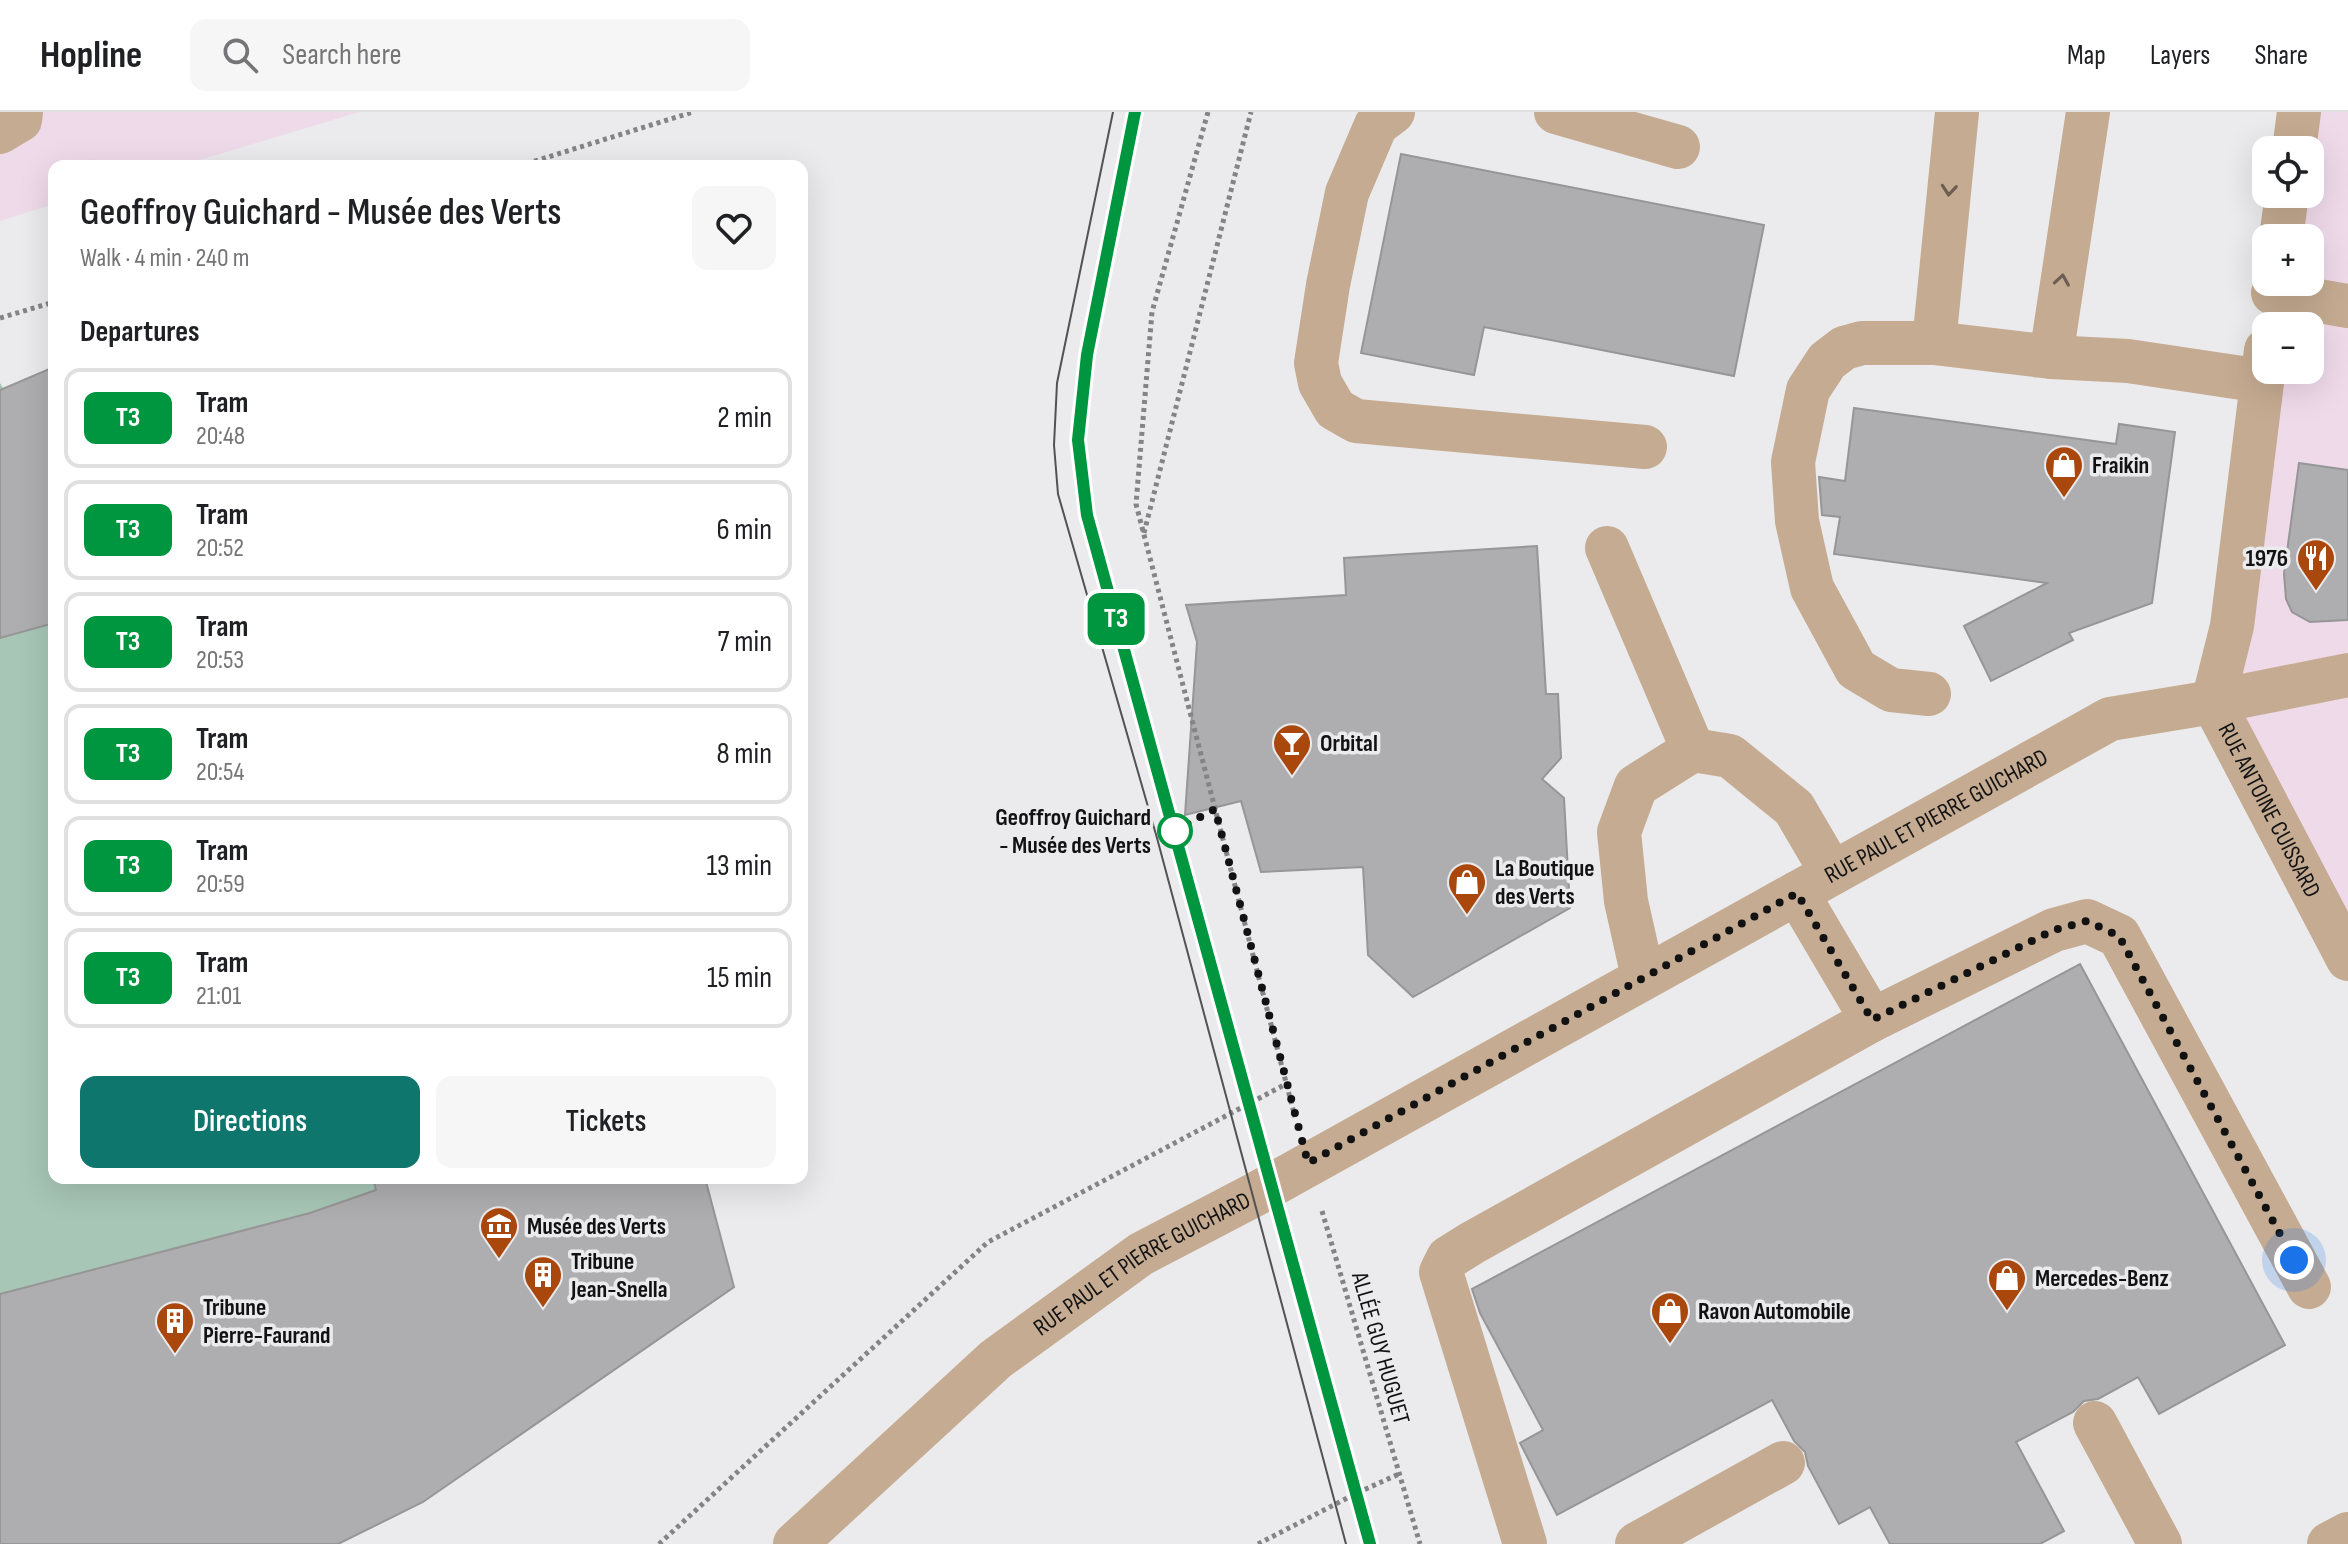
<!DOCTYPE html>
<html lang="en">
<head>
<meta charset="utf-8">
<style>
  body { margin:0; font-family:"Sofia Sans Condensed",sans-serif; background:#f6f6f6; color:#202124; height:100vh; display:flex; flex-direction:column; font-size:30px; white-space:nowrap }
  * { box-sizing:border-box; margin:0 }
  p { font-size:26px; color:#757577 }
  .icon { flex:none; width:44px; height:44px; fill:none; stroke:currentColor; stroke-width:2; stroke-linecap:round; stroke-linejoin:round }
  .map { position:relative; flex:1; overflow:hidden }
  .drawer { position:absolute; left:48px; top:48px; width:760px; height:1024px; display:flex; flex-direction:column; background:#fff; border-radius:16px; box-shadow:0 8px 32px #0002 }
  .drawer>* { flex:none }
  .badge { padding:0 16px; border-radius:12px; font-size:28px; line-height:52px }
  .controls { position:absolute; left:2252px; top:24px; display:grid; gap:16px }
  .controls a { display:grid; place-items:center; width:72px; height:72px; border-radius:16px; background:#fff; box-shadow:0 8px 32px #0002; font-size:40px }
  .you { position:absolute; width:40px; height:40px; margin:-20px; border:6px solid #fff; border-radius:50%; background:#1a73e8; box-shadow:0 0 0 12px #1a73e833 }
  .map>.badge { position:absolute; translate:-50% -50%; box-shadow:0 0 0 4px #fff }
  h2 { padding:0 32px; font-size:30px; line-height:72px }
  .round { display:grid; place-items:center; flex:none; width:84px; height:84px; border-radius:16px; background:#f6f6f6 }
  .overview { display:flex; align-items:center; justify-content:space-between; height:136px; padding:0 32px }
  h1 { font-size:38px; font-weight:600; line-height:60px }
  .action { display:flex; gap:16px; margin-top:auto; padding:16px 32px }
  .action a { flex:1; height:92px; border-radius:16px; background:#0f766e; color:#fff; font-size:32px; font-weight:600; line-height:92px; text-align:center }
  .action a+a { background:#f6f6f6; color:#202124 }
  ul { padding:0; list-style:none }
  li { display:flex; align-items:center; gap:24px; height:100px; margin:0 16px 12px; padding:0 16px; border:4px solid #e0e0e0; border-radius:16px }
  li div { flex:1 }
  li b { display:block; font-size:30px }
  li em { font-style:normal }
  li .badge { min-width:88px; font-weight:700; text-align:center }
  header { display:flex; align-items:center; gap:48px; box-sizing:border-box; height:112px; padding:0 40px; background:#fff; border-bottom:2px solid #e0e0e0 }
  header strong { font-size:38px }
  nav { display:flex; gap:44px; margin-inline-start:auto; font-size:28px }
  .search { width:560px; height:72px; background:#f6f6f6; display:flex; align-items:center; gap:20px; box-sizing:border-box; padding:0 28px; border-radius:16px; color:#757577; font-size:30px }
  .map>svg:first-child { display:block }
  .industrial { fill:#efdae9; fill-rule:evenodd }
  .green { fill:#a7c6b5 }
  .building { fill:#aeadaf; stroke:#969697; stroke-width:2 }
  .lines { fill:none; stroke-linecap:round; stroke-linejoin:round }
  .path { stroke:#848486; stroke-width:5; stroke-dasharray:4 4; stroke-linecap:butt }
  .minor { stroke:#c5ab91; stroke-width:44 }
  .tram { stroke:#525254; stroke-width:2 }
  .oneway { stroke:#6c5e52 }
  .line-casing { stroke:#fff; stroke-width:18 }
  .line { stroke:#009640; stroke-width:12 }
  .walk { stroke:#121213; stroke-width:8; stroke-dasharray:0 14.4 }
  .stop-dot { fill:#fff; stroke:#009640; stroke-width:4 }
  .labels { text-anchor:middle; stroke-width:7; stroke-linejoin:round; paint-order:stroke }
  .poi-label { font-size:24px; font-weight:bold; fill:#121213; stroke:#ebebed; text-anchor:start }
  .street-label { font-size:24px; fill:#121213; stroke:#ebebed }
  .stop-label { font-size:24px; font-weight:bold; fill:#121213; stroke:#ebebed; text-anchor:end }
</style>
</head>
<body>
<header>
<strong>Hopline</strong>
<div class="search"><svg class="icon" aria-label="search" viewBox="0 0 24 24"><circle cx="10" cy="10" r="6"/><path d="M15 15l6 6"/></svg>Search here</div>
<nav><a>Map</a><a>Layers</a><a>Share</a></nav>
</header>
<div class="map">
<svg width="2348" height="1432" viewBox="0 0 2348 1432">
  <rect width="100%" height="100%" fill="#ebebed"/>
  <!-- industrial -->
  <path class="industrial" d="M0,0h359l-179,54h-126v38l-54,17z
    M2295,0h53v853l-141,-267 62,-416h41v-44h-34l7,-44h27v-44zM2266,214h44v44h-44z"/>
  <!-- green -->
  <path class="green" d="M54,257v809h651l29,110 -311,214 -85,42h-338v-1161l3,5z"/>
  <!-- building -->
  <path class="building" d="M1401,42l363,71 -30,151 -250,-49 -10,48 -113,-22z
    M54,255v256l-54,15v-248z
    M1854,296l262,36 3,-20 56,8 -23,171 -83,30 4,7 -82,41 -27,-55 83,-43 -213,-29 6,-37 -18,-2 -3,-38 26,4z
    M2299,351l49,7v150l-38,2 -18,-10 -6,-13 -2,-25z
    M1537,434l9,148h12l3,64 -19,21 22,19 6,110 -157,89 -45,-42 -5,-88 -102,5 -20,-71 -56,14 12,-173 -11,-37 160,-10 -2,-37z
    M2080,852l205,381 -126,69 -21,-37 -40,22 -14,2 -11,11 -57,30 48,89 -24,13h-150l-20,-37 -31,17 -31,-58 -3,-14 -11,-11 -22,-41 -215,115 -37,-72 23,-13 -63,-117 -8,-24z
    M373,1066h332l29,109 -311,215 -85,42h-338v-250l310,-81 66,-23z"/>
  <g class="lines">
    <!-- path -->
    <path class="path" d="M1208,0l-56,200 -16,192 159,613
      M519,54l174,-54
      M0,206l54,-16
      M1144,421l107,-421
      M1322,1099l98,333
      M659,1432l329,-302 298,-158
      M1258,1432l99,-51 42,-19"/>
    <!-- minor -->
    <g class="minor">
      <path d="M1393,0l-17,13 -29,68 -19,92 -12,78 4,20 15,26 21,12 289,26"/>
      <path d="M1556,0l122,35"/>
      <path d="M0,20l20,-12 1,-8"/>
      <path d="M2294,38l5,-38"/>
      <path d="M2281,126l6,-44"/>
      <path d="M2273,181l75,13"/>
      <path d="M1934,231l23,-231"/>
      <path d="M2051,245l37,-245"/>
      <path d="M1607,436l86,202"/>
      <path d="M1929,582l-38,-4 -35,-21 -44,-81 -15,-67 -4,-59 15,-72 19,-29 17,-13 18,-5h72l117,14 77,4 134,20"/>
      <path d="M2213,590l19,-76 34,-276"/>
      <path id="s1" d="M2213,590l135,257"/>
      <path d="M1643,865l-17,-76 -7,-69 17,-46 57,-36 37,6 64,52 38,65"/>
      <path d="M1872,908l182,-90 33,-9 32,15 190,351"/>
      <path d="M2095,1311l65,121"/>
      <path id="s2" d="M795,1432l201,-185 145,-105 113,-59 856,-476 103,-17 135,-27"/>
      <path d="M1525,1432l-84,-272 7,-14 24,-15 400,-223 -75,-127"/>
      <path d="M1637,1432l146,-81"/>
      <path d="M2329,1432l19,-10"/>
    </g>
    <!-- tram -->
    <path class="tram" d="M1113,0l-56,271 -3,62 4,49 99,344 189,706
      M1135,0l-48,243 -9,85 9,75 283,1029"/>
  </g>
  <!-- one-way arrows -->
  <defs><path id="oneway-chevron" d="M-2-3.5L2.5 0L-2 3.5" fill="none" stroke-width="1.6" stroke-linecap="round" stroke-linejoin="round" transform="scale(2)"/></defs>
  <g class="oneway">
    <use href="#oneway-chevron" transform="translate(1949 78) rotate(95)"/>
    <use href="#oneway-chevron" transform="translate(2062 168) rotate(-81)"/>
  </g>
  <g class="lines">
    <defs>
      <path id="line" d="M1135,0l-48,243 -9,85 9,75 283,1029"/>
    </defs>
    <!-- line casing -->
    <use href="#line" class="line-casing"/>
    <!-- line -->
    <use href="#line" class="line"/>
    <!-- walk -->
    <path class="walk" d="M1175,719l40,-22 93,354 489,-270 75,127 182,-90 33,-9 32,15 175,324"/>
  </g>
  <!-- icons -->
  <defs>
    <symbol id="shop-pin" viewBox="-11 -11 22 30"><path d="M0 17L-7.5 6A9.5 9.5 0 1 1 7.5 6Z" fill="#aa470c" stroke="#ebebed"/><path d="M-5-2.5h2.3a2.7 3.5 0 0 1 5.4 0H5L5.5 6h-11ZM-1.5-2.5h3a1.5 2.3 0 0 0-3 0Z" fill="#fff"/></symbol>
    <symbol id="restaurant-pin" viewBox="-11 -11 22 30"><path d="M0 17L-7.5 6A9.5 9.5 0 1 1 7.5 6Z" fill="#aa470c" stroke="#ebebed"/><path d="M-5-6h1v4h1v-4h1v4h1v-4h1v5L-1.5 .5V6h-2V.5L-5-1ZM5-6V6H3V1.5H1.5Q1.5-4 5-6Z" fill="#fff"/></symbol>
    <symbol id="bar-pin" viewBox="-11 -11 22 30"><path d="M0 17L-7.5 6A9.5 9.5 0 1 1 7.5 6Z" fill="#aa470c" stroke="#ebebed"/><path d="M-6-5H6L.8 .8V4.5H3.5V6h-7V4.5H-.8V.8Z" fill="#fff"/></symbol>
    <symbol id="museum-pin" viewBox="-11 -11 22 30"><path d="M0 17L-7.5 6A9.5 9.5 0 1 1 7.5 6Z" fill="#aa470c" stroke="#ebebed"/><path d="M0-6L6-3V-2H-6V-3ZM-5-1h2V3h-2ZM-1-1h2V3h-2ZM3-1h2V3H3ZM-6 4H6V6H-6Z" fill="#fff"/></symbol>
    <symbol id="building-pin" viewBox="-11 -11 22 30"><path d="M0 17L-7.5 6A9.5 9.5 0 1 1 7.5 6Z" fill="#aa470c" stroke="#ebebed"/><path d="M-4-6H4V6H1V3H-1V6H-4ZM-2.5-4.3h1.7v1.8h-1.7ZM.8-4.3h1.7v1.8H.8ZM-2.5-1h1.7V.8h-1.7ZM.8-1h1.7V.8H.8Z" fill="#fff"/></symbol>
  </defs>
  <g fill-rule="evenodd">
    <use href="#shop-pin" x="2042" y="331" width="44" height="60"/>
    <use href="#restaurant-pin" x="2294" y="424" width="44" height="60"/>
    <use href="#bar-pin" x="1270" y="609" width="44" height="60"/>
    <use href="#shop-pin" x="1445" y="748" width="44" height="60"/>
    <use href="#museum-pin" x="477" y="1092" width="44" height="60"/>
    <use href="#building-pin" x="521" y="1141" width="44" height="60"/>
    <use href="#shop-pin" x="1985" y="1144" width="44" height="60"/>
    <use href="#shop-pin" x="1648" y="1177" width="44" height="60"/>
    <use href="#building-pin" x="153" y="1187" width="44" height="60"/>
  </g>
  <!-- markers -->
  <circle class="stop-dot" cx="1175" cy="719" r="16"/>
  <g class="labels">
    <!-- poi labels -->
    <g class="poi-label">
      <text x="2092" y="361">Fraikin</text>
      <text x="2288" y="454" text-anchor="end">1976</text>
      <text x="1320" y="639">Orbital</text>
      <text x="1495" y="764">La Boutique<tspan x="1495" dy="28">des Verts</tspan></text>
      <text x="527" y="1122">Musée des Verts</text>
      <text x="571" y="1157">Tribune<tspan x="571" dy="28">Jean-Snella</tspan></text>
      <text x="2035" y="1174">Mercedes-Benz</text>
      <text x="203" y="1203">Tribune<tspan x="203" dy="28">Pierre-Faurand</tspan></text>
      <text x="1698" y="1207">Ravon Automobile</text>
    </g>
    <!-- street labels -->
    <g class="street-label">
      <text dy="8" stroke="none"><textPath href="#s1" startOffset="122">RUE ANTOINE CUISSARD</textPath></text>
      <text dy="8" stroke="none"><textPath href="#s2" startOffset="1360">RUE PAUL ET PIERRE GUICHARD</textPath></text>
      <text dy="8" stroke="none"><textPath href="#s2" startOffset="448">RUE PAUL ET PIERRE GUICHARD</textPath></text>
      <text transform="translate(1381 1236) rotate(74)" y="8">ALLÉE GUY HUGUET</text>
    </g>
    <!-- stop labels -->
    <g class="stop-label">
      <text x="1151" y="713">Geoffroy Guichard<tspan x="1151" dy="28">- Musée des Verts</tspan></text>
    </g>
  </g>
</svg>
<div class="controls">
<a><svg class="icon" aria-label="locate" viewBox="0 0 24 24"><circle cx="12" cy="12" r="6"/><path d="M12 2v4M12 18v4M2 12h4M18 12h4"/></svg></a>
<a>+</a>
<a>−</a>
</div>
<div class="you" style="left:2294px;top:1148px"></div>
<b class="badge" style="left:1116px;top:507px;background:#009640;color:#fff">T3</b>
<section class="drawer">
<div class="overview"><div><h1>Geoffroy Guichard - Musée des Verts</h1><p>Walk · 4 min · 240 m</p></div><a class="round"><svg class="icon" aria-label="heart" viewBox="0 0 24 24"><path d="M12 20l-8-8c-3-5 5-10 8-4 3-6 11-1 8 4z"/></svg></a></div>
<h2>Departures</h2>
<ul>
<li><span class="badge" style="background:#009640;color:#fff">T3</span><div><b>Tram</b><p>20:48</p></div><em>2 min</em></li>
<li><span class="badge" style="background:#009640;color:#fff">T3</span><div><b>Tram</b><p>20:52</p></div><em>6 min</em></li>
<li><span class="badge" style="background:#009640;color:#fff">T3</span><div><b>Tram</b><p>20:53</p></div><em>7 min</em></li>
<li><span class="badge" style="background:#009640;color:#fff">T3</span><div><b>Tram</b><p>20:54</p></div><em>8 min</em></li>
<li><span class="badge" style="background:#009640;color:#fff">T3</span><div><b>Tram</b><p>20:59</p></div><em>13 min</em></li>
<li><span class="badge" style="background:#009640;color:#fff">T3</span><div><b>Tram</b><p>21:01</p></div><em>15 min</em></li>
</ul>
<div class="action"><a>Directions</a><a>Tickets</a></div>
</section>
</div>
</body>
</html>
